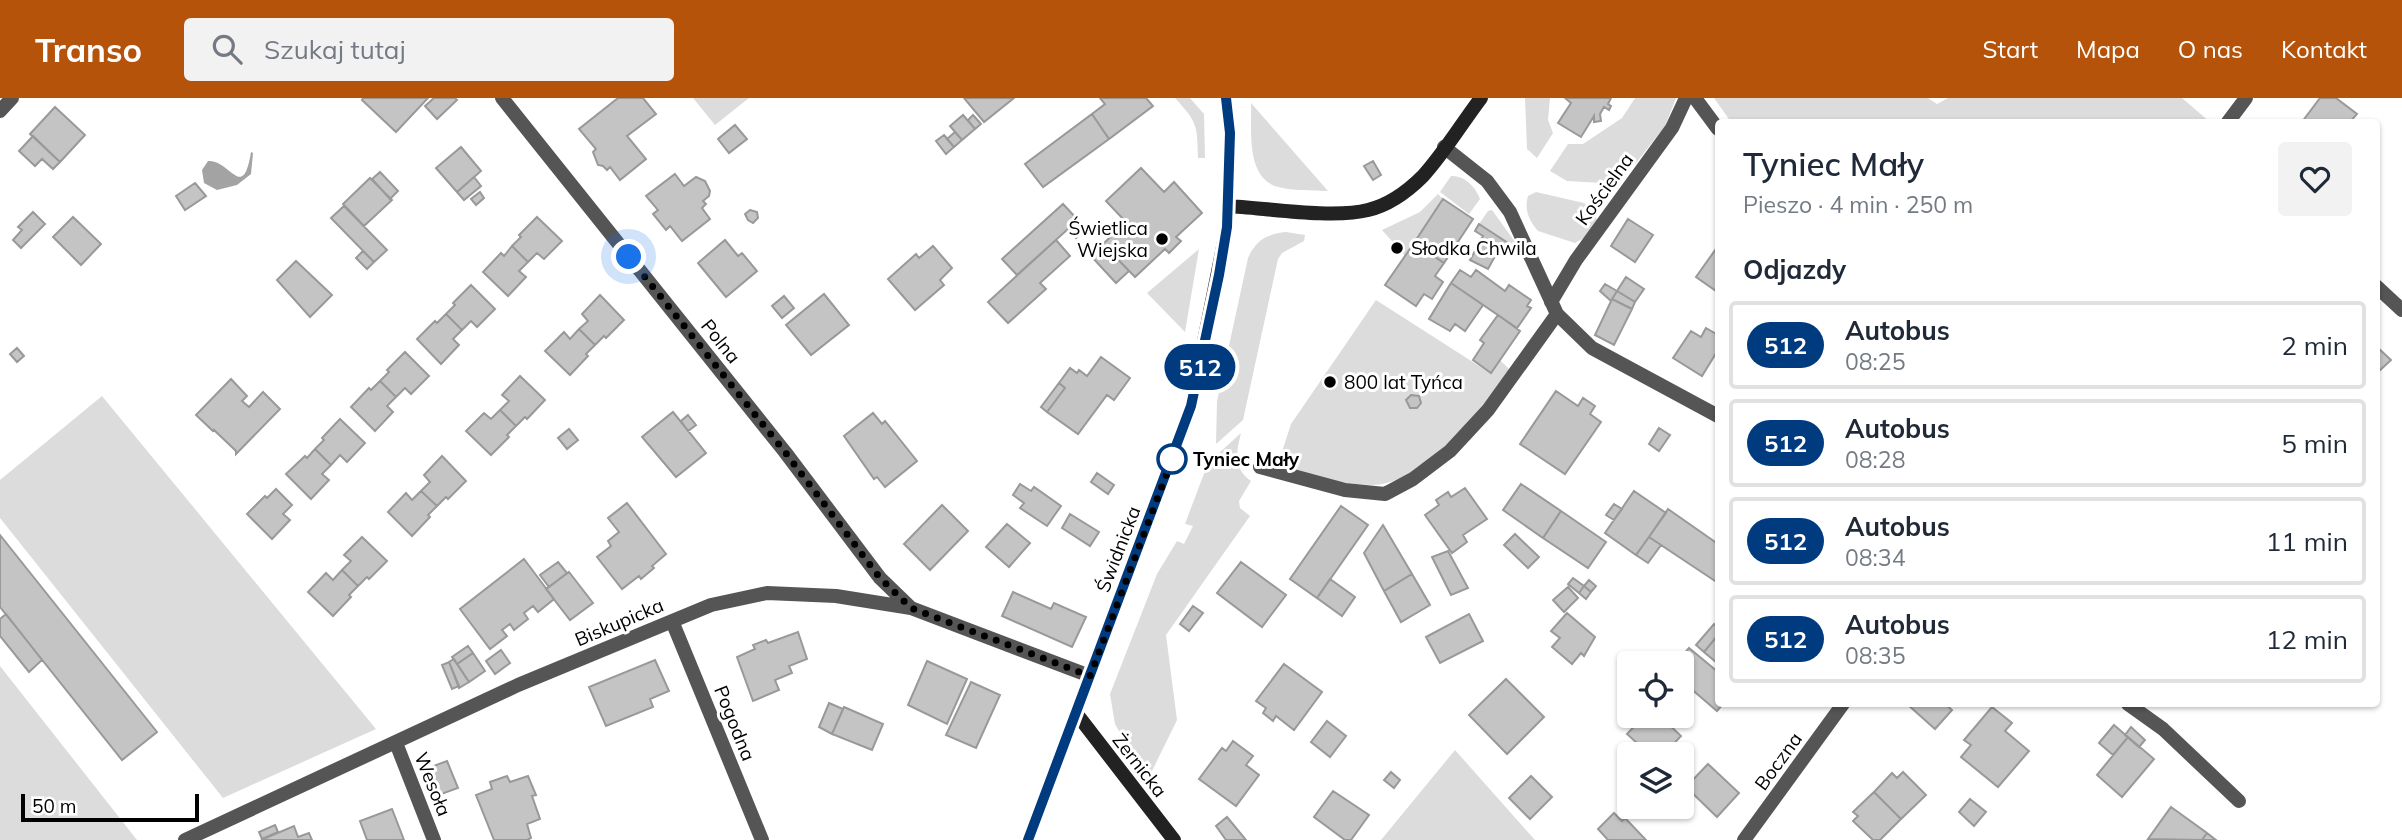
<!DOCTYPE html>
<html lang="pl">
<head>
<meta charset="utf-8">
<style>
  body { margin:0; font-family:Mulish,sans-serif; background:#f2f2f3; color:#1f2937; height:100vh; display:flex; flex-direction:column; font-size:26px; white-space:nowrap }
  * { box-sizing:border-box; margin:0 }
  p { font-size:23px; color:#747a83 }
  .icon { flex:none; width:38px; height:38px; fill:none; stroke:currentColor; stroke-width:2; stroke-linecap:round; stroke-linejoin:round }
  .map { position:relative; flex:1; overflow:hidden }
  .details { position:absolute; left:1715px; top:21px; width:665px; height:588px; display:flex; flex-direction:column; background:#fff; border-radius:7px; box-shadow:0 2px 5px #0004 }
  .details>* { flex:none }
  .badge { padding:0 14px; border-radius:23px; font-size:24px; line-height:46px }
  .fabs { position:absolute; left:1617px; top:553px; display:grid; gap:14px }
  .fabs a { display:grid; place-items:center; width:77px; height:77px; border-radius:7px; background:#fff; box-shadow:0 2px 5px #0004; font-size:35px }
  .scale { position:absolute; left:21px; bottom:18px; width:178px; box-sizing:border-box; padding-left:7px; border:4px solid #000; border-top:0; font-size:19px; line-height:24px; white-space:nowrap; color:#000; -webkit-text-stroke:5px #fff; paint-order:stroke }
  .you { position:absolute; width:35px; height:35px; margin:-18px; border:5px solid #fff; border-radius:50%; background:#1a73e8; box-shadow:0 0 0 10px #1a73e833 }
  .map>.badge { position:absolute; translate:-50% -50%; box-shadow:0 0 0 4px #fff }
  h2 { padding:0 28px; font-size:26px; line-height:63px }
  .round { display:grid; place-items:center; flex:none; width:74px; height:74px; border-radius:7px; background:#f2f2f3 }
  .headline { display:flex; align-items:center; justify-content:space-between; height:119px; padding:0 28px }
  h1 { font-size:33px; font-weight:600; line-height:52px }
  ul { padding:0; list-style:none }
  li { display:flex; align-items:center; gap:21px; height:88px; margin:0 14px 10px; padding:0 14px; border:4px solid #e0e1e3; border-radius:7px }
  li div { flex:1 }
  li b { display:block; font-size:26px }
  li em { font-style:normal }
  li .badge { min-width:77px; font-weight:700; text-align:center }
  header { display:flex; align-items:center; gap:42px; box-sizing:border-box; height:98px; padding:0 35px; background:#b45309; color:#fff }
  header strong { font-size:33px }
  nav { display:flex; gap:38px; margin-inline-start:auto; font-size:24px }
  .search { width:490px; height:63px; background:#f2f2f3; display:flex; align-items:center; gap:18px; box-sizing:border-box; padding:0 24px; border-radius:7px; color:#747a83; font-size:26px }
  .map>svg:first-child { display:block }
  .green { fill:#dcdcdc }
  .water { fill:#a3a3a3 }
  .building { fill:#c4c4c4; stroke:#999; stroke-width:2 }
  .lines { fill:none; stroke-linecap:round; stroke-linejoin:round }
  .street { stroke:#555; stroke-width:14 }
  .secondary { stroke:#222; stroke-width:14 }
  .line-casing { stroke:#fff; stroke-width:16 }
  .line { stroke:#003b80; stroke-width:10 }
  .walk { stroke:#000; stroke-width:7; stroke-dasharray:0 12.6 }
  .poi-dot { fill:#000; stroke:#fff; stroke-width:2.5 }
  .stop-dot { fill:#fff; stroke:#003b80; stroke-width:3.5 }
  .labels { text-anchor:middle; stroke-width:6; stroke-linejoin:round; paint-order:stroke }
  .street-label { font-size:19px; fill:#000; stroke:#fff }
  .poi-label { font-size:19px; fill:#000; stroke:#fff; text-anchor:start }
  .stop-label { font-size:19px; font-weight:bold; fill:#000; stroke:#fff; text-anchor:start }
</style>
</head>
<body>
<header>
<strong>Transo</strong>
<div class="search"><svg class="icon" aria-label="search" viewBox="0 0 24 24"><circle cx="10" cy="10" r="6"/><path d="M15 15l6 6"/></svg>Szukaj tutaj</div>
<nav><a>Start</a><a>Mapa</a><a>O nas</a><a>Kontakt</a></nav>
</header>
<div class="map">
<svg width="2402" height="742" viewBox="0 0 2402 742">
  <rect width="100%" height="100%" fill="#fff"/>
  <!-- green -->
  <path class="green" d="M693,0h56l-34,27z
    M1175,0h15l14,16 1,44h-7c-1,-33 0,-35 -23,-60z
    M1525,0h25l-2,22 5,13 -16,25 -10,-9z
    M1635,0h41l-11,28 -29,37 -33,20 -36,-2 -17,-10 18,-27h15l39,-26z
    M1714,0h214l9,6 11,-6h234l28,24h-479z
    M1251,5l77,88c-16,-1 -35,0 -50,-4 -33,-9 -26,-58 -27,-84z
    M1451,78c13,-1 25,11 29,23l-11,15 -29,-22z
    M1536,94l48,11 9,7 5,13 -7,11 -16,9 -37,-12c-9,-11 -14,-21 -10,-35z
    M1438,96l5,5 -38,57 -23,-26 38,-18z
    M1492,112l26,36 -1,3 -38,-25 9,-13z
    M1286,134l19,3 -1,6 -22,12 -4,6 -35,161 -27,24 1,-43 31,-143c8,-18 19,-24 38,-26z
    M1199,151l-14,83 -38,-39z
    M1376,202l114,73 10,-13 11,11c-29,37 -87,113 -138,114 -32,0 -65,-11 -96,-18l14,-43z
    M102,298l274,333 -153,69 -223,-280v-38z
    M1241,335c-5,20 -8,35 10,48l-12,20 1,7 10,8 -84,119 11,85 -26,53 -11,-10 -2,2 -23,-41 -5,-30 47,-120 20,-33 7,3 9,-18 -8,-2 23,-61z
    M0,568l137,174h-137z
    M1455,652l80,90h-154z"/>
  <!-- water -->
  <path class="water" d="M251,54l2,1 -2,21 -14,11 -20,5 -13,-7 -2,-13 6,-9c22,-2 35,42 43,-9z"/>
  <!-- building -->
  <path class="building" d="M363,0h65l-32,34 -34,-32z
    M434,0h21l2,2 -20,19 -12,-13z
    M618,0h25l13,16 -29,22 19,23 -26,21 -10,-13 -3,3 -4,-4 -5,-1 -5,-13 3,-3 -17,-20z
    M964,0h50l-30,24z
    M1100,0h46l7,8 -44,33 -17,-25 13,-10z
    M1565,0h46l-3,6 3,2 -2,4 -5,-3 -4,7 1,7 -7,1v-6l-13,21 -23,-14 13,-20z
    M2320,0h16l21,16 -7,8h-48z
    M55,9l30,28 -25,27 -30,-28z
    M1092,16l17,25 -66,48 -18,-23z
    M963,17l12,14 -13,11 -12,-14z
    M973,17l8,9 -6,5 -7,-9z
    M735,27l12,14 -18,14 -11,-14z
    M955,34l7,8 -8,7 -7,-8z
    M944,37l10,12 -8,7 -10,-13z
    M33,38l27,26 -7,7 -11,-10 -7,7 -16,-15z
    M461,49l20,24 -24,21 -21,-24z
    M1373,63l8,14 -8,5 -9,-14z
    M1141,70l23,24 10,-10 28,31 -26,24 5,4 -12,12 -4,-4 -30,28 -32,-33 23,-22 -20,-21z
    M380,74l18,19 -8,8 -18,-20z
    M675,76l9,12 12,-9 9,4 5,10 -1,5 -6,5 3,3 -4,4 8,11 -28,22 -12,-15 -4,4 -13,-16 5,-4 -12,-14z
    M474,79l7,9 -17,14 -7,-8z
    M370,80l22,22 -28,26 -21,-22z
    M195,85l11,13 -21,14 -9,-14z
    M480,94l4,6 -8,7 -5,-6z
    M1443,101l30,20 -29,44 -30,-20z
    M1063,106l15,16 -61,55 -15,-16z
    M344,108l43,44 -13,12 -43,-44z
    M750,112l7,2 1,6 -5,5 -5,-3 -3,-6z
    M33,114l12,12 -24,24 -8,-8 9,-10 -4,-3z
    M73,119l28,27 -20,21 -28,-28z
    M537,119l25,24 -18,18 -7,-6 -9,9 -16,-16 9,-9 -2,-2z
    M1628,121l25,16 -18,27 -24,-16z
    M1078,126l6,6 -8,8 -6,-7z
    M1479,126l35,23 -6,8 -9,-6 -11,20 -18,-9 13,-24 -8,-5z
    M725,142l13,16 4,-3 15,18 -31,26 -28,-34z
    M1056,142l14,16 -30,27 6,6 -38,34 -20,-21z
    M1414,145l30,20 -9,13 8,6 -11,17 -8,-5 -8,12 -31,-21z
    M1103,146l26,27 -13,12 -25,-27z
    M512,148l16,16 -9,9 7,6 -18,19 -25,-24 18,-19 3,3z
    M933,148l19,22 -12,12 4,5 -29,25 -27,-31 28,-25 3,4z
    M1718,148v41l-2,4 -20,-14z
    M363,153l11,11 -7,7 -11,-11z
    M296,163l36,34 -22,22 -33,-37z
    M1460,172l11,7 5,-7 29,21 4,-6 22,15 -4,6 4,2 -14,20 -66,-45z
    M1626,179l18,12 -9,13 -18,-11z
    M1451,185l32,22 -18,26 -10,-7 -5,7 -21,-12z
    M1605,186l12,7 -6,10 -11,-10z
    M471,187l24,24 -18,18 -6,-6 -9,9 -16,-16 9,-9 -2,-2z
    M1617,193l18,11 -3,7 -20,-10z
    M824,196l25,31 -38,30 -25,-30z
    M600,197l24,25 -18,18 -2,-2 -9,9 -16,-16 9,-8 -6,-7z
    M784,198l10,12 -12,10 -10,-12z
    M1612,201l20,10 -18,36 -19,-10z
    M446,216l16,16 -9,9 6,6 -18,19 -24,-25 18,-18 2,2z
    M1498,217l22,16 -29,42 -18,-13 11,-17 -4,-3z
    M1706,230l12,7v15l-16,26 -29,-18 18,-27 10,6z
    M579,231l16,16 -9,9 2,2 -18,19 -25,-24 19,-19 6,7z
    M2376,248l15,14 -15,14z
    M17,250l7,8 -7,6 -7,-8z
    M405,254l24,24 -18,18 -6,-6 -9,9 -16,-16 9,-9 -2,-2z
    M1101,259l29,21 -16,22 -7,-5 -29,39 -31,-22 18,-24 -6,-5 11,-15 7,5 2,-3 8,6z
    M520,278l25,24 -18,19 -2,-2 -9,9 -16,-16 9,-9 -7,-6z
    M231,281l16,17 -5,5 7,6 14,-15 17,17 -44,45v-3l-22,-21 -1,1 -17,-16z
    M380,283l16,16 -9,9 6,6 -18,19 -24,-24 18,-19 2,2z
    M1059,285l6,5 -18,24 -6,-5z
    M1556,293l22,15 5,-8 12,8 -5,8 11,8 -36,52 -45,-30z
    M1411,297l8,1 2,7 -4,5h-7l-4,-8z
    M500,312l16,16 -9,9 2,2 -18,18 -25,-24 18,-18 7,6z
    M673,314l33,41 -30,24 -34,-40z
    M873,315l9,11 3,-3 32,40 -32,26 -8,-10 -3,2 -30,-43z
    M688,317l8,10 -8,6 -7,-10z
    M340,321l25,24 -18,19 -7,-7 -9,10 -16,-16 9,-9 -2,-2z
    M1659,330l11,7 -11,16 -10,-7z
    M569,331l9,11 -11,9 -9,-11z
    M315,351l16,16 -9,9 7,6 -18,19 -25,-25 19,-18 2,2z
    M442,358l24,25 -18,18 -2,-2 -9,9 -16,-15 9,-9 -6,-7z
    M1097,375l17,12 -6,9 -17,-12z
    M1020,386l11,7 3,-4 27,19 -14,20 -27,-18 4,-5 -11,-8z
    M1521,386l40,27 -18,27 -40,-28z
    M1465,390l22,31 -24,16 4,7 -15,11 -27,-38 14,-10 -3,-5 12,-8 3,5z
    M276,391l16,16 -9,9 7,6 -18,19 -25,-25 18,-18 2,2z
    M421,393l16,15 -9,9 2,2 -18,19 -24,-24 18,-19 6,7z
    M1634,393l32,22 -30,42 -31,-22z
    M627,405l39,51 -14,12 2,2 -13,11 -2,-3 -17,13 -25,-32 14,-11 -3,-5 11,-9 -11,-14z
    M1614,406l8,5 -8,11 -8,-5z
    M942,407l26,26 -38,39 -26,-26z
    M1341,408l27,19 -51,73 -27,-19z
    M1668,411l50,35v39l-69,-46z
    M1561,413l45,31 -18,26 -45,-30z
    M1070,416l29,18 -9,14 -28,-18z
    M1007,426l23,19 -21,24 -23,-20z
    M1383,427l29,49 -28,17 -20,-38z
    M1515,436l24,23 -11,11 -24,-23z
    M0,437l157,197 -35,28 -122,-153z
    M362,439l25,24 -18,18 -2,-2 -9,9 -16,-16 9,-9 -7,-6z
    M1649,439l12,8 -13,18 -12,-8z
    M1448,453l20,37 -17,7 -19,-38z
    M524,461l30,40 -16,13 -5,-6 -9,7 4,6 -14,11 -4,-6 -8,6 5,6 -17,13 -30,-40z
    M558,464l9,11 -18,14 -9,-12z
    M1241,464l45,33 -24,32 -45,-34z
    M342,472l16,16 -9,9 2,2 -18,19 -25,-24 18,-19 7,7z
    M569,474l24,31 -23,17 -24,-31z
    M1412,476l18,31 -29,17 -17,-31z
    M1573,480l11,8 -5,7 -11,-9z
    M1330,481l25,18 -13,19 -25,-18z
    M1589,482l7,6 -5,6 -7,-6z
    M1584,488l7,6 -5,7 -7,-6z
    M1568,489l10,11 -14,14 -11,-12z
    M1013,494l38,17 3,-6 32,14 -14,30 -70,-31z
    M1193,508l10,7 -14,18 -9,-7z
    M1567,515l28,24 -11,19 -3,-3 -9,11 -20,-17 8,-9 -9,-7z
    M6,516l36,46 -13,12 -29,-36v-17z
    M1469,516l14,27 -43,22 -14,-26z
    M1714,526l4,5v6l-14,17 -8,-7z
    M798,534l9,27 -18,7 3,7 -17,7 4,10 -26,11 -16,-44 18,-8 -2,-4 13,-5 2,3z
    M1718,537v27l-1,1 -13,-11z
    M468,548l5,7 -16,11 -5,-7z
    M1689,550l29,24v32h5l-6,7 -35,-30v-18h-6z
    M501,552l9,13 -15,11 -9,-13z
    M473,555l12,18 -16,11 -12,-18z
    M454,561l15,23 -10,6 -10,-26z
    M655,562l14,31 -19,8 3,8 -47,19 -17,-39z
    M927,563l40,18 -20,45 -39,-19z
    M449,564l10,24 -7,3 -10,-24z
    M1284,566l38,28 -28,38 -18,-14 -3,5 -10,-8 3,-5 -10,-7z
    M1506,581l38,38 -37,37 -38,-39z
    M971,584l29,13 -24,53 -30,-13z
    M829,605l14,6 -11,25 -13,-7z
    M1907,606h38l7,6 -17,19z
    M844,609l39,17 -11,26 -40,-16z
    M1992,609l20,16 -7,8 24,20 -31,36 -37,-30 10,-12 -7,-5z
    M1644,618h16l21,20 -17,18h-15l-22,-20z
    M1327,623l19,15 -16,21 -19,-15z
    M2114,627l14,12 -15,18 -14,-12z
    M2131,629l14,13 -6,7 -14,-12z
    M2128,639l26,22 -32,38 -25,-22z
    M1233,643l20,15 -7,9 13,10 -23,31 -37,-27 23,-31 4,3z
    M447,663l11,27 -25,9 -10,-27z
    M1708,666l31,29 -22,24 -31,-30z
    M1391,674l9,8 -6,8 -10,-8z
    M1903,674l23,23 -25,24 -27,-27 18,-19 5,5z
    M507,678l3,6 18,-6 8,19 -4,1 8,23 -13,5 4,14 -4,2h-33l-18,-45 16,-6 -2,-7z
    M1531,678l21,21 -22,22 -21,-21z
    M1333,693l36,24 -18,25h-6l-31,-23z
    M1874,694l27,27 -21,21h-7l-20,-19 5,-5 -5,-4z
    M1970,701l16,13 -12,14 -15,-14z
    M2171,709l36,26 -5,7 -54,-1z
    M392,711l12,31h-37l-7,-19z
    M1614,715l8,8 3,-3 21,22h-38l-10,-11z
    M1227,719l19,23h-20l-10,-14z
    M275,727l3,7 -16,7 -3,-7z
    M294,728l4,11 11,-4 3,7h-51z
    M2207,735l9,7h-14z"/>
  <g class="lines">
    <!-- street -->
    <path class="street" d="M502,0l283,354 95,126 31,30
      M1695,0l23,31
      M0,13l12,-13
      M2228,24l18,-24
      M1444,49l43,34 23,31 47,102 35,34 126,68
      M2376,188l26,24
      M1551,204l25,-42 96,-132 14,-30
      M1260,369l85,23 40,4 28,-15 37,-28 38,-41 69,-96
      M672,523l90,219
      M2128,606l35,25 76,72
      M396,645l38,97
      M185,742l333,-155 193,-80 56,-12 69,3 75,12 179,68
      M1744,742l99,-136"/>
    <!-- secondary -->
    <path class="secondary" d="M1228,108c38,2 105,13 140,4 21,-5 40,-19 55,-34 21,-23 39,-53 58,-78
      M1076,615l98,127
      M1028,742l163,-434 36,-179 3,-94 -4,-35"/>
  </g>
  <g class="lines">
    <defs>
      <path id="line" d="M1028,742l163,-434 28,-131 8,-48 3,-94 -4,-35"/>
    </defs>
    <!-- line casing -->
    <use href="#line" class="line-casing"/>
    <!-- line -->
    <use href="#line" class="line"/>
    <!-- walk -->
    <path class="walk" d="M629,159l156,195 95,126 31,30 179,68 85,-224 -3,7"/>
  </g>
  <!-- markers -->
  <g class="poi-dot">
    <circle cx="1162" cy="141" r="7"/>
    <circle cx="1397" cy="150" r="7"/>
    <circle cx="1330" cy="284" r="7"/>
  </g>
  <circle class="stop-dot" cx="1172" cy="361" r="14"/>
  <g class="labels">
    <!-- street labels -->
    <g class="street-label">
      <text transform="translate(1604 91) rotate(-54)" y="7">Kościelna</text>
      <text transform="translate(721 243) rotate(51)" y="7">Polna</text>
      <text transform="translate(1118 451) rotate(-69)" y="7">Świdnicka</text>
      <text transform="translate(619 524) rotate(-23)" y="7">Biskupicka</text>
      <text transform="translate(735 625) rotate(68)" y="7">Pogodna</text>
      <text transform="translate(1778 663) rotate(-54)" y="7">Boczna</text>
      <text transform="translate(1140 667) rotate(52)" y="7">Żernicka</text>
      <text transform="translate(433 686) rotate(68)" y="7">Wesoła</text>
    </g>
    <!-- poi labels -->
    <g class="poi-label">
      <text x="1148" y="137" text-anchor="end">Świetlica<tspan x="1148" dy="22">Wiejska</tspan></text>
      <text x="1411" y="157">Słodka Chwila</text>
      <text x="1344" y="291">800 lat Tyńca</text>
    </g>
    <!-- stop labels -->
    <g class="stop-label">
      <text x="1193" y="368">Tyniec Mały</text>
    </g>
  </g>
</svg>
<div class="fabs">
<a><svg class="icon" aria-label="locate" viewBox="0 0 24 24"><circle cx="12" cy="12" r="6"/><path d="M12 2v4M12 18v4M2 12h4M18 12h4"/></svg></a>
<a><svg class="icon" aria-label="layers" viewBox="0 0 24 24"><path d="M12 4l9 5-9 5-9-5zM3 14l9 5 9-5"/></svg></a>
</div>
<div class="scale">50 m</div>
<div class="you" style="left:629px;top:159px"></div>
<b class="badge" style="left:1200px;top:269px;background:#003b80;color:#fff">512</b>
<section class="details">
<div class="headline"><div><h1>Tyniec Mały</h1><p>Pieszo · 4 min · 250 m</p></div><a class="round"><svg class="icon" aria-label="heart" viewBox="0 0 24 24"><path d="M12 20l-8-8c-3-5 5-10 8-4 3-6 11-1 8 4z"/></svg></a></div>
<h2>Odjazdy</h2>
<ul>
<li><span class="badge" style="background:#003b80;color:#fff">512</span><div><b>Autobus</b><p>08:25</p></div><em>2 min</em></li>
<li><span class="badge" style="background:#003b80;color:#fff">512</span><div><b>Autobus</b><p>08:28</p></div><em>5 min</em></li>
<li><span class="badge" style="background:#003b80;color:#fff">512</span><div><b>Autobus</b><p>08:34</p></div><em>11 min</em></li>
<li><span class="badge" style="background:#003b80;color:#fff">512</span><div><b>Autobus</b><p>08:35</p></div><em>12 min</em></li>
</ul>
</section>
</div>
</body>
</html>
